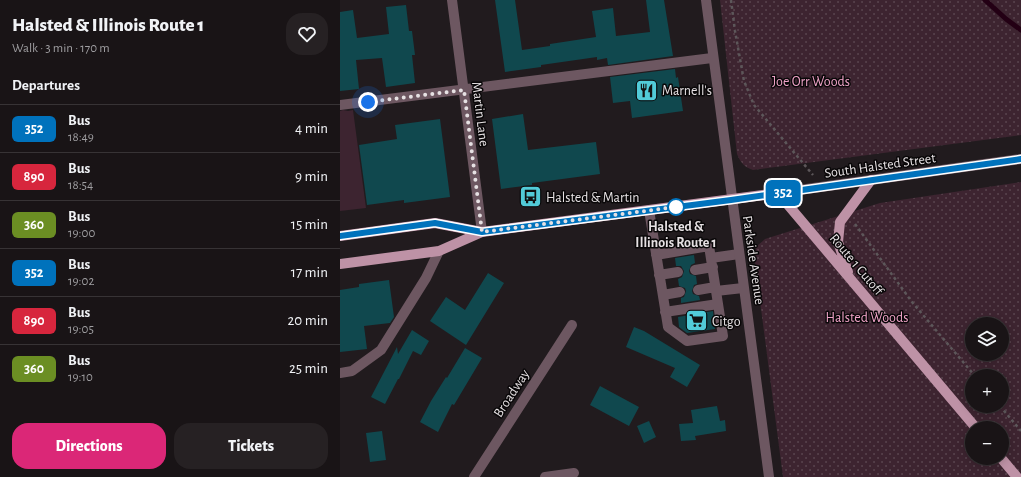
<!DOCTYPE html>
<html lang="en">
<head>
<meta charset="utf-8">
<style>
  body { margin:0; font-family:"Alegreya Sans",sans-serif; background:#262123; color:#f1f3f6; height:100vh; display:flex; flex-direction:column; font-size:15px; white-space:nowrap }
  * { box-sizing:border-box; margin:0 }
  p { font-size:13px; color:#9f9ea1 }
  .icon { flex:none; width:22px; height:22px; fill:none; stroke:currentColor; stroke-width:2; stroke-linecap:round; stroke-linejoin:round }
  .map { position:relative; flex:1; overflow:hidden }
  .panel { display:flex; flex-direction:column; background:#191416; width:340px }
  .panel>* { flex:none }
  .badge { padding:0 8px; border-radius:6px; font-size:14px; line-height:26px }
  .controls { position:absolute; left:625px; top:317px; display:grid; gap:8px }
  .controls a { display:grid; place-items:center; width:44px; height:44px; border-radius:50%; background:#191416; box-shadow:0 2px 10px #0003,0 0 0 1px #373335; font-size:20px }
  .you { position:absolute; width:20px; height:20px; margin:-10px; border:3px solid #fff; border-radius:50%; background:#1a73e8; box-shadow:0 0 0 6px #1a73e833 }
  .map>.badge { position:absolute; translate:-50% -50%; box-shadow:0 0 0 2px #fff }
  h2 { padding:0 12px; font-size:15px; line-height:36px }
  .round { display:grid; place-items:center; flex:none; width:42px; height:42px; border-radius:16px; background:#262123 }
  .summary { display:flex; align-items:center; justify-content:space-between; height:68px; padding:0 12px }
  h1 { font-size:19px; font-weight:800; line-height:30px }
  .action { display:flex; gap:8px; margin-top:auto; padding:8px 12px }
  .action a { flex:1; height:46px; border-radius:16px; background:#db2777; color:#fff; font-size:16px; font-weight:800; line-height:46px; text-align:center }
  .action a+a { background:#262123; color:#f1f3f6 }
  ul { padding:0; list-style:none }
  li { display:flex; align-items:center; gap:12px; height:48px; padding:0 12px; border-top:1px solid #373335 }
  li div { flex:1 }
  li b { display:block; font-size:15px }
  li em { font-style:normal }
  li .badge { min-width:44px; font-weight:700; text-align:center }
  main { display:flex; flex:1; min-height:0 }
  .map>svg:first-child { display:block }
  .green { fill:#3d2430 }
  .park { fill:url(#park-dots); fill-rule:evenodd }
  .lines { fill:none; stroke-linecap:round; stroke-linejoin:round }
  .stream { stroke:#230014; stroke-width:5 }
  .building { fill:#10484e }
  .path { stroke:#5d575a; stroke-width:2.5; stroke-dasharray:3 3; stroke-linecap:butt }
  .service { stroke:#6d5761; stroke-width:10 }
  .minor { stroke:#6d5761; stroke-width:10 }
  .tertiary { stroke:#6d5761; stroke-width:10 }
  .primary { stroke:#be92a6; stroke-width:10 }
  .line-casing { stroke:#fff; stroke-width:9 }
  .line { stroke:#0072bc; stroke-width:6 }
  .walk { stroke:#e6e1e3; stroke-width:4; stroke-dasharray:0 7.2 }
  .stop-dot { fill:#fff; stroke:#0072bc; stroke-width:2 }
  .labels { text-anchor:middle; stroke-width:3; stroke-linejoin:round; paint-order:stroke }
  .park-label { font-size:14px; fill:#efa3c7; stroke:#090708 }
  .poi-label { font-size:14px; fill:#e6e1e3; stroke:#090708; text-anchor:start }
  .street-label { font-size:14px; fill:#e6e1e3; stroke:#090708 }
  .stop-label { font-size:14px; font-weight:bold; fill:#e6e1e3; stroke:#090708 }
</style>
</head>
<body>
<main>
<section class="panel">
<div class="summary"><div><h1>Halsted &amp; Illinois Route 1</h1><p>Walk · 3 min · 170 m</p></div><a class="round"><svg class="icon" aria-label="heart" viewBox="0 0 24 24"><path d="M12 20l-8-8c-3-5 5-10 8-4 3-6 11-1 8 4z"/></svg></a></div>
<h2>Departures</h2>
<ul>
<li><span class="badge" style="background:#0072bc;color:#fff">352</span><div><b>Bus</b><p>18:49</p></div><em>4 min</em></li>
<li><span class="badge" style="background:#d7263d;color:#fff">890</span><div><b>Bus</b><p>18:54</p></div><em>9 min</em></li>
<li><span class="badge" style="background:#6b8e23;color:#fff">360</span><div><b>Bus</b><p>19:00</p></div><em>15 min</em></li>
<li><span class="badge" style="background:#0072bc;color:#fff">352</span><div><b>Bus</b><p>19:02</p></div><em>17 min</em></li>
<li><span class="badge" style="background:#d7263d;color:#fff">890</span><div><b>Bus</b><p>19:05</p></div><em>20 min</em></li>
<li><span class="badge" style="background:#6b8e23;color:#fff">360</span><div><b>Bus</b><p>19:10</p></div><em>25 min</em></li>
</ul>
<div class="action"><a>Directions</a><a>Tickets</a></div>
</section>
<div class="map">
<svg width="681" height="477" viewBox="0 0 681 477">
  <defs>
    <pattern id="park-dots" width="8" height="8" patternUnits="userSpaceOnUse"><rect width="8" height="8" fill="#3d2430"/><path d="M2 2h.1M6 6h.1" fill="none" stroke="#59444e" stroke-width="1.8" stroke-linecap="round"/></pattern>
  </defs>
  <rect width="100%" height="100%" fill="#211b1e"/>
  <!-- green -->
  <path class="green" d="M3,110l5,1 5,-1 13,98 -26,3v-100z"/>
  <!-- park -->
  <path class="park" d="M380,0h301v135l-268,35c-9,-3 -12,-7 -16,-16z
    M681,182v295h-238l-29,-222 3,-9 8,-7 115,-36zM632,324h30v30h-30zM632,376h30v30h-30zM632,428h30v30h-30z"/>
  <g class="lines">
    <!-- stream -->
    <path class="stream" d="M645,0l21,19 15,11"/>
  </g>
  <!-- building -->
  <path class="building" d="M155,0h20l7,50 28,-4v-2l46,-7 -4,-26 21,-3 3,28 34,-4 -4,-32h18l9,56 -65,9 -1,-7 -10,2v-3l-56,8v2l-36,5z
    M66,5l3,26h3l3,24h-3l3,28 -29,4 -4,-29 -26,2 3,29 -19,2v-79l13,-2 4,28 32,-4 -3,-27z
    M335,69l1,9 2,-1 5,34 -51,7 -2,-17 -17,2 -3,-26z
    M183,114l5,36 68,-8 4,32 -68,9v2l-31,4 -9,-70z
    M100,119l10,78 -46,6v-3l-37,5 -8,-60 38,-6 -2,-14z
    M354,255l1,8 -4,2 -2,6 1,3 6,2 1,8 -3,1 -2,6 1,3 6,2 1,4 -19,3v-5l3,-1 2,-6 -1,-3 -6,-2 -1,-7 4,-2 2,-6 -3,-5h-5l-1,-8z
    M148,273l16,10 -38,62 -36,-24 16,-24 19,13z
    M49,280l5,37 -4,6 -26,3 3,23 -27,3v-62l19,-3v-3z
    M373,311l2,18 -28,4 -8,-6 -1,-10z
    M294,327l10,4 56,34 -13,22 -17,-10 5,-9 -49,-21z
    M72,330l17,11 -8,14 -8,-4 -14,28h-1l-13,25 -14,-7 26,-50 1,7z
    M125,348l17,10 -28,47 -2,-1 -14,28 -18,-10 11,-21 15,-24 1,1z
    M260,386l39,21 -10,19 -39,-21z
    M377,406l3,15 5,-1 1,11 -31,5 1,4 -15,1 -2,-17 14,-1 -2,-13z
    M309,421l7,16 -12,6 -7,-17z
    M42,431l4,29 -16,2 -4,-29z"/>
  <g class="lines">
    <!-- path -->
    <path class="path" d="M391,0l4,31 9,50 10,24 59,70
      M515,224l57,78 63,74
      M660,406l21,25"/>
    <!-- service -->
    <path class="service" d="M0,105l372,-47
      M309,210l19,117 19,14 36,-5 -14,-90 -53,9
      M371,258l28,-4
      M355,270l18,-3
      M319,275l19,-3
      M358,290l17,-3
      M376,291l27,-3
      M323,295l17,-3
      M325,312l53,-8
      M0,373l12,-2 29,-21 45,-72 13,-27"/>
    <!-- minor -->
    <path class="minor" d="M112,0l30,232
      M366,0l63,477
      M134,477l98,-152
      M205,477l29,-4"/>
    <!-- tertiary -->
    <path class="tertiary" d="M438,193l243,-34"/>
    <!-- primary -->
    <path class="primary" d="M0,236l95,-13 47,9
      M0,264l99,-13 43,-19 296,-39 198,235
      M508,272l-10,-30 2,-20 31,-42
      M661,458l16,19"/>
  </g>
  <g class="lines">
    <defs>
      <path id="line" d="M0,236l95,-13 47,9 249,-32 290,-41"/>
    </defs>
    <!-- line casing -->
    <use href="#line" class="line-casing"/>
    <!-- line -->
    <use href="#line" class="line"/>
    <!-- walk -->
    <path class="walk" d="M28,102l96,-12 18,142 194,-25"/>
  </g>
  <!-- icons -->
  <defs>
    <symbol id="restaurant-square" viewBox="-11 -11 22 22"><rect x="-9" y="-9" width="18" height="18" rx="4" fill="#52cbd8" stroke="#090708"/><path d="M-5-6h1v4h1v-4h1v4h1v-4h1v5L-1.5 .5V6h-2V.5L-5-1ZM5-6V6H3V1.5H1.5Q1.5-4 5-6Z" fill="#111"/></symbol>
    <symbol id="bus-square" viewBox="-11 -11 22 22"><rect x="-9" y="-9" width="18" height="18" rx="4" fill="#52cbd8" stroke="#090708"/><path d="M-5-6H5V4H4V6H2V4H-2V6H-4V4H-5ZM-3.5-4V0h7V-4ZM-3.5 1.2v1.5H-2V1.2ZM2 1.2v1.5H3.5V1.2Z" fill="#111"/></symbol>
    <symbol id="supermarket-square" viewBox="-11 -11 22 22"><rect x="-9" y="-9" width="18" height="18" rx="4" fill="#52cbd8" stroke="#090708"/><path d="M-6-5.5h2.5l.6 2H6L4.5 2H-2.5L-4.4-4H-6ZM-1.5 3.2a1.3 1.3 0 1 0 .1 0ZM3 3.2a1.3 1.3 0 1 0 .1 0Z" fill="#111"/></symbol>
  </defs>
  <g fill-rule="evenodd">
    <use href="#restaurant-square" x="294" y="78" width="25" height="25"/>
    <use href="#bus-square" x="178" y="184" width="25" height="25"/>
    <use href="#supermarket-square" x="344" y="308" width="25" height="25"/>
  </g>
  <!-- markers -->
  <circle class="stop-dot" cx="336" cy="207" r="8"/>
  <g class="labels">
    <!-- park labels -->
    <g class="park-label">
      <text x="471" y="86">Joe Orr Woods</text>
      <text x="527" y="322">Halsted Woods</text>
    </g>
    <!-- poi labels -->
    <g class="poi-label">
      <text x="322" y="95">Marnell's</text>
      <text x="206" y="202">Halsted &amp; Martin</text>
      <text x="372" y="326">Citgo</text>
    </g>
    <!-- street labels -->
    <g class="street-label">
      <text transform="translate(141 114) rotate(83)" y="5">Martin Lane</text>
      <text transform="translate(540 165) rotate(-8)" y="5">South Halsted Street</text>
      <text transform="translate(414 260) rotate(82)" y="5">Parkside Avenue</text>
      <text transform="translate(517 264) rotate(50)" y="5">Route 1 Cutoff</text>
      <text transform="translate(171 393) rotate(-57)" y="5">Broadway</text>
    </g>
    <!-- stop labels -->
    <g class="stop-label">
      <text x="336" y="231">Halsted &amp;<tspan x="336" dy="16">Illinois Route 1</tspan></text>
    </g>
  </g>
</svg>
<div class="controls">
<a><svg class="icon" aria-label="layers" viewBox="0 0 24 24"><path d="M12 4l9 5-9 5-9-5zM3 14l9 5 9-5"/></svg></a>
<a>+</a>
<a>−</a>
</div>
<div class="you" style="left:28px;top:102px"></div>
<b class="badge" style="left:443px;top:193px;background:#0072bc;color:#fff">352</b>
</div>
</main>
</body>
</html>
